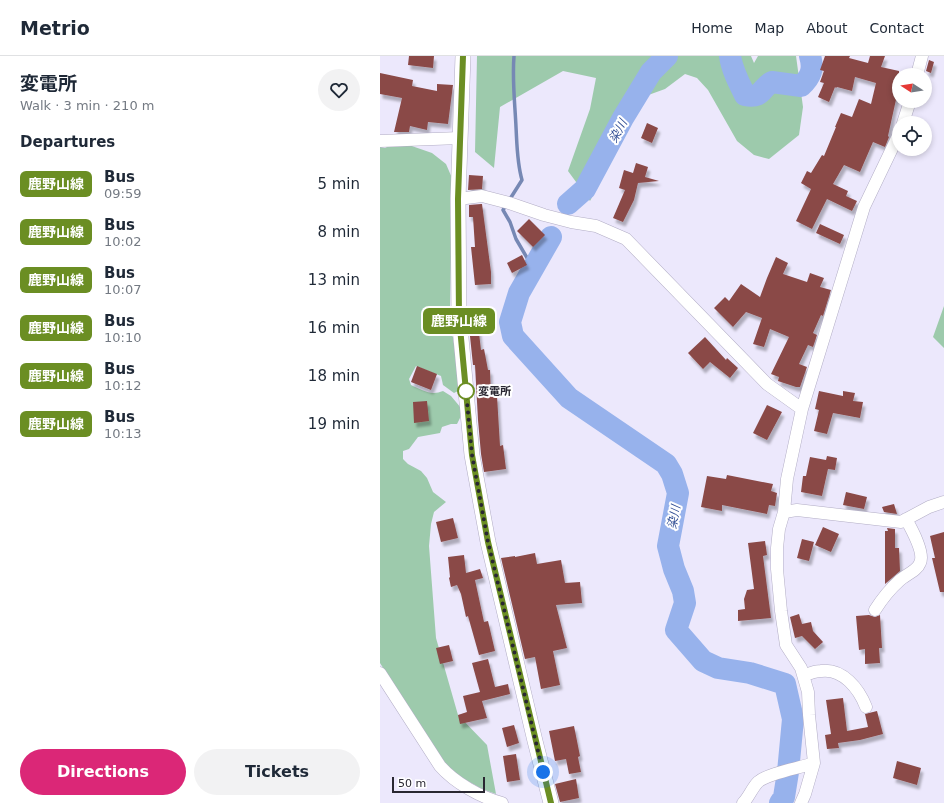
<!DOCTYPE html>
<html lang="en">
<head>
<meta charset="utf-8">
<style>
  body { margin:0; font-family:"DejaVu Sans","Noto Sans JP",sans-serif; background:#f2f2f3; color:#1f2937; height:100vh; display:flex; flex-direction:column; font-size:15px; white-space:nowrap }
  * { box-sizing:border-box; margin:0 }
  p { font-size:13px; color:#747a83 }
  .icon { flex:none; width:22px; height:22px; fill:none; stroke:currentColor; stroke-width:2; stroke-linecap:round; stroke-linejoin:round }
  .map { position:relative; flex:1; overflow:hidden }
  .panel { display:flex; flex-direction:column; background:#fff; width:380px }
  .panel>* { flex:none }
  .badge { padding:0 8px; border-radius:6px; font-size:14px; line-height:26px }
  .needle { width:26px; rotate:282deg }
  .tools { position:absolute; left:512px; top:12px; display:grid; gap:8px }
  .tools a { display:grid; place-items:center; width:40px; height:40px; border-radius:50%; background:#fff; box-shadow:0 2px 6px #0003; font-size:20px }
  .scale { position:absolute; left:12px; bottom:10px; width:93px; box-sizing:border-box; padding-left:4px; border:2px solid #292731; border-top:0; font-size:11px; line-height:14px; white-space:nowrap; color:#292731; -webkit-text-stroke:3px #fff; paint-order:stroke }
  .you { position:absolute; width:20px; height:20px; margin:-10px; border:3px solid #fff; border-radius:50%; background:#1a73e8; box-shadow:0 0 0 6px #1a73e833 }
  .map>.badge { position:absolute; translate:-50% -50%; box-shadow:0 0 0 2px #fff }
  h2 { padding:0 20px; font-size:15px; line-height:36px }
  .round { display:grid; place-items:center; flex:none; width:42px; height:42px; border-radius:21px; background:#f2f2f3 }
  .summary { display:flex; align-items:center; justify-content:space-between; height:68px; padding:0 20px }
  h1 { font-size:19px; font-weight:700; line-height:30px }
  .button { display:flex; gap:8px; margin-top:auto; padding:8px 20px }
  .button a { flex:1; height:46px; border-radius:24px; background:#db2777; color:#fff; font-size:16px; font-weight:700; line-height:46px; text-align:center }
  .button a+a { background:#f2f2f3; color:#1f2937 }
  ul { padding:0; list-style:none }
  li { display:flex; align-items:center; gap:12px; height:48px; padding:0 20px }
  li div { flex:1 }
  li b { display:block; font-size:15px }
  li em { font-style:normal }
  li .badge { min-width:44px; font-weight:700; text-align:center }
  header { display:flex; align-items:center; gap:24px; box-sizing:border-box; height:56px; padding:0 20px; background:#fff; border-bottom:1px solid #e0e1e3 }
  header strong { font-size:19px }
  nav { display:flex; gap:22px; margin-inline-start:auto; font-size:14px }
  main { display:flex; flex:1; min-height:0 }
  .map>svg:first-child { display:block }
  .green { fill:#9dcaac }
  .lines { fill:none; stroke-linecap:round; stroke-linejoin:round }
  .stream { stroke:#7688b4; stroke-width:3.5 }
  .river { stroke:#97b2ec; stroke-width:22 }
  .building { fill:#8a4947; filter:url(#shadow) }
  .minor-casing { stroke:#b2adc5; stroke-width:13 }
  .major-casing { stroke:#b2adc5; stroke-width:16 }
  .minor { stroke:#fff; stroke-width:12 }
  .major { stroke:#fff; stroke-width:15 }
  .line-casing { stroke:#fff; stroke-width:9 }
  .line { stroke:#6b8e23; stroke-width:6 }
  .walk { stroke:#292731; stroke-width:4; stroke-dasharray:0 7.2 }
  .stop-dot { fill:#fff; stroke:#6b8e23; stroke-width:2 }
  .labels { text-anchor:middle; stroke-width:4; stroke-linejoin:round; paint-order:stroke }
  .stop-label { font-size:11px; font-weight:bold; fill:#292731; stroke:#fff; text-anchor:start }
  .water-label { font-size:12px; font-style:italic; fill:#324f94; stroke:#fff }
</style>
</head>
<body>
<header>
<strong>Metrio</strong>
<nav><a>Home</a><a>Map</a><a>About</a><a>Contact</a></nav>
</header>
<main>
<section class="panel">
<div class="summary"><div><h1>変電所</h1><p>Walk · 3 min · 210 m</p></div><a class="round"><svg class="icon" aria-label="heart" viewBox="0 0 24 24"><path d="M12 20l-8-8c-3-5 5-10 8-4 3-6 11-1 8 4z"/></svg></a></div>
<h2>Departures</h2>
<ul>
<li><span class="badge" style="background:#6b8e23;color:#fff">鹿野山線</span><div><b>Bus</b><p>09:59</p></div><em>5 min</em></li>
<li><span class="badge" style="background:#6b8e23;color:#fff">鹿野山線</span><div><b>Bus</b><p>10:02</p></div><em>8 min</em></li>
<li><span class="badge" style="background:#6b8e23;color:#fff">鹿野山線</span><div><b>Bus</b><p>10:07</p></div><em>13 min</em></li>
<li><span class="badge" style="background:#6b8e23;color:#fff">鹿野山線</span><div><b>Bus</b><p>10:10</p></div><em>16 min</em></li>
<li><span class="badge" style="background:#6b8e23;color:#fff">鹿野山線</span><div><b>Bus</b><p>10:12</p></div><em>18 min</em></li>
<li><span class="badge" style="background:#6b8e23;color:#fff">鹿野山線</span><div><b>Bus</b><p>10:13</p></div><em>19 min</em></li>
</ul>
<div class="button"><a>Directions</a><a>Tickets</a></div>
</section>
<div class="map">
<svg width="564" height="747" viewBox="0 0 564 747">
  <defs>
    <filter id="shadow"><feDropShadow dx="2.5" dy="4.5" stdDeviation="1" flood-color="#0004"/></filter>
  </defs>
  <rect width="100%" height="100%" fill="#ece8fc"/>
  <!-- green -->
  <path class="green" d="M97,0h274l3,7 4,-7h38l7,51 -4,28 -30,24 -15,-4 -17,-14 -29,-51 -11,-12 -12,-4 -20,15 -47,17 -1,44 -27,51 -22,-30 22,-62 6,-31 -33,-7 -63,36 -6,61 -19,-16z
    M26,88l26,9 14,11 6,14 -2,132c-2,8 -3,20 3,27l7,53 -6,3 -11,-8 -2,-9 -25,-10 -7,13 2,6c11,5 20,11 32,6l8,5 10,12 -1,10 -3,6h-6l-9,3 -2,6 -22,4 -9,12 -6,2v8l5,5 13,7 6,7 6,14 13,10 -12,10 -3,12 -2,22 7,92 22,77 29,30 9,49 -14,-5 -30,-17 -18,-24 -54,-85v-516l5,1 6,-3z
    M564,250v42l-11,-11z"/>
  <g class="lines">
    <!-- stream -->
    <path class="stream" d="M134,0c-2,24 1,48 2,71 1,18 1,36 6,53l-19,30 7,12 6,17 17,29"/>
    <!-- river -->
    <path class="river" d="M350,0c2,14 9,27 15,39 18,4 16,-8 27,-13l29,4c10,-9 13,-17 9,-30
      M188,148l17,-15 38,-71 28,-46 16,-16
      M171,181l-32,56 -9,29 3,14 56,62 97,66 6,10 6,19 -10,53 6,23 9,22 2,12 -9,27 27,31 15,7 32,5 35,11 8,35 -5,53 -4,25 -4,6"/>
  </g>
  <!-- building -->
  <path class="building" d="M29,0h25l-1,12 -25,-3z
    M445,0h25l-1,2 19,5 2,-7h15l-4,11 18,4v15l-11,50 1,1 -4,10 -12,-5 -13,30 -16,-7 -11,19 15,7 -2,5 11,5 -5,10 -25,-12 -15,30 -16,-8 15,-32 -10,-6 6,-12 4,2 11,-18 2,1 12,-29h-1l6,-14 11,4 7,-18 12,5 5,-21 -21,-6 -3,14 -15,-4 -1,1 -1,-1 -6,15 -11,-5 6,-14 -4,-1 4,-11 -4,-1z
    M549,4l5,2 -3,11 -5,-2z
    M0,17l33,7 -1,6 25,5v-7l16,1 -5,39 -20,-2 -1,8 -17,-4 -1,6h-15l8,-34 -22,-4z
    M267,67l11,5 -6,15 -11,-5z
    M256,107l12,4 -3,10 14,4 -21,2 -4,17 -11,22 -10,-4 12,-28 -6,-2 5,-18 9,3z
    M89,119l14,1 -1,13 -14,1z
    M101,148h1l9,68v12l-16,1 -4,-38h4l-2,-30h-4v-12z
    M149,163l16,16 -12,12 -16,-16z
    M440,168l24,11 -4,9 -24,-11z
    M142,199l5,10 -15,8 -5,-10z
    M396,201l12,6 -5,11 24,8 3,-9 14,5 -4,9 11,3 -8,26 -2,-1 -8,18 4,2 -4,12 -5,-2 -9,19 8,3 -7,20h-4l-18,-6 1,-4 -8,-3 18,-37 -19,-8 -6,18 -11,-3 9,-26 -16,-6 -13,15 -19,-19 11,-11 4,4 12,-17 19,13 7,-19z
    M97,260l4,34 3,-1 4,21h2l1,27 6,-1 3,50 3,-1 3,24 -22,3 -3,-18 -3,-34 -3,-55h-2l-5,-48z
    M325,281l21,23 1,-2 11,10 -8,10 -20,-16 -7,7 -15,-16z
    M37,310l20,8 -6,16 -20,-8z
    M439,335l24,5v-5l12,2 -2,8 10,1 -3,16 -27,-5 -6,21 -13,-3 5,-21 -4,-1z
    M47,345l2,20 -15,2 -1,-21z
    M387,349l15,7 -15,28 -14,-7z
    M447,400l10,2 -2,12 -7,-1 -6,27 -21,-4 2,-16h3l4,-19 16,3z
    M347,419l46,9 -2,7 6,2 -2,13 -6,-1 -2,9 -45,-9v6l-21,-4 6,-31 19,3z
    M466,436l21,5 -3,12 -21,-4z
    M514,448l3,10 -13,-2 -2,-5z
    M73,462l5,20 -17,4 -5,-20z
    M443,471l16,7 -8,18 -16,-7z
    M507,472l8,1v19h4l1,23 -15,13v-53h3z
    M564,476v60h-4l-8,-34h3l-5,-22z
    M422,483l12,3 -5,19 -12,-3z
    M385,485l2,14 -4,1 8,62 -33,3v-11l7,-1 -1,-10 3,-9 7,-1 -6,-46z
    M155,497l2,11 24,-4 4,23 15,-1 2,21 -26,2 11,43 -14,3 7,34 -19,4 -6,-32 -10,2 -24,-101 14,-2v1z
    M84,499l2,18 14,-4 3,9 -8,2 9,42 4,-1 7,30 -16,4 -11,-39 -2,1 -5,-23 -4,-9 -6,2 -2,-9 1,-1 -2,-20z
    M419,558l3,10 9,-2 2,9 10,11 -8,7 -13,-13 -7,2 -5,-21z
    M489,559l6,2 5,-2 2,33h-3l1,15 -15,1v-15l-6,1 -3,-34z
    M69,589l4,16 -13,3 -4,-16z
    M108,603l7,28 13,-3 2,10 -28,7 5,17 -27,6 -2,-9 9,-3 -4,-16 17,-4 -8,-29z
    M463,642l4,33 21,-4 -3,-13 12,-3 6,23 -23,6 -22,3 1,5 -12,1 -2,-14 6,-1 -5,-34z
    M134,669l5,18 -12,4 -5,-19z
    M194,670l6,30 -2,1 3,15 -12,2 -3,-15 -11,2 -6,-30z
    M136,698l4,26 -13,2 -4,-26z
    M517,705l24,7 -4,17 -24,-7z
    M196,723l3,19 -19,4 -5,-18z"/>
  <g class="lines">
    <defs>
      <path id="minor" d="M537,19l5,-19
        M523,67l7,-22
        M0,85l80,-3
        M78,143l24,-3 27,7 35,12 27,7 25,4 30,13 141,145 35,25
        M404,456l13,-2 104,12 28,-15 15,-5
        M495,554c7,-11 15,-21 24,-29 6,-6 18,-10 21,-18 5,-10 -9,-35 -14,-44
        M0,617l60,93c15,17 40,31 62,37
        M423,619c6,-1 12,-4 18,-4 22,-3 38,18 45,36
        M363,747c6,-6 9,-15 15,-21 10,-9 42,-14 56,-19
        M421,747l4,-9 9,-31 -5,-48 -1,-23 -7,-24 -15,-23 -5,-34 -4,-42v-21l2,-19 5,-17 3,-33 15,-70 62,-202 35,-73"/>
      <path id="major" d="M83,0l-5,143 1,118 13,138 16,87 47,199 16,62"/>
    </defs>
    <!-- minor casing -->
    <use href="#minor" class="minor-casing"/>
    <!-- major casing -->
    <use href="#major" class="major-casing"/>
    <!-- minor -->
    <use href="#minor" class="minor"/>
    <!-- major -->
    <use href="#major" class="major"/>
  </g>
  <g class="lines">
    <defs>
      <path id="line" d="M83,0l-5,143 1,118 13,138 16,87 63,261"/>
    </defs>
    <!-- line casing -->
    <use href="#line" class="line-casing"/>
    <!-- line -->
    <use href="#line" class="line"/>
    <!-- walk -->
    <path class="walk" d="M86,335l6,64 16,87 55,230"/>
  </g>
  <!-- markers -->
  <circle class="stop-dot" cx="86" cy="335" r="8"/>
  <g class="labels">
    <!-- stop labels -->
    <g class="stop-label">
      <text x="98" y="339">変電所</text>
    </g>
    <!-- water labels -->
    <g class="water-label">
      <text transform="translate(238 75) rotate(-61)" y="4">染川</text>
      <text transform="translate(294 461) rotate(-80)" y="4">染川</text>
    </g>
  </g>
</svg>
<div class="tools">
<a><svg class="needle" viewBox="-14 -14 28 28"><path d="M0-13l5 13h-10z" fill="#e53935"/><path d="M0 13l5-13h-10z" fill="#747a83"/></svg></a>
<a><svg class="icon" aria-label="locate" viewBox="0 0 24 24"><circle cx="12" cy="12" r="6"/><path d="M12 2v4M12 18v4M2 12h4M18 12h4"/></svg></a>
</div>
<div class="scale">50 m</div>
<div class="you" style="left:163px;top:716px"></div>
<b class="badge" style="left:79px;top:265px;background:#6b8e23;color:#fff">鹿野山線</b>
</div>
</main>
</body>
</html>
